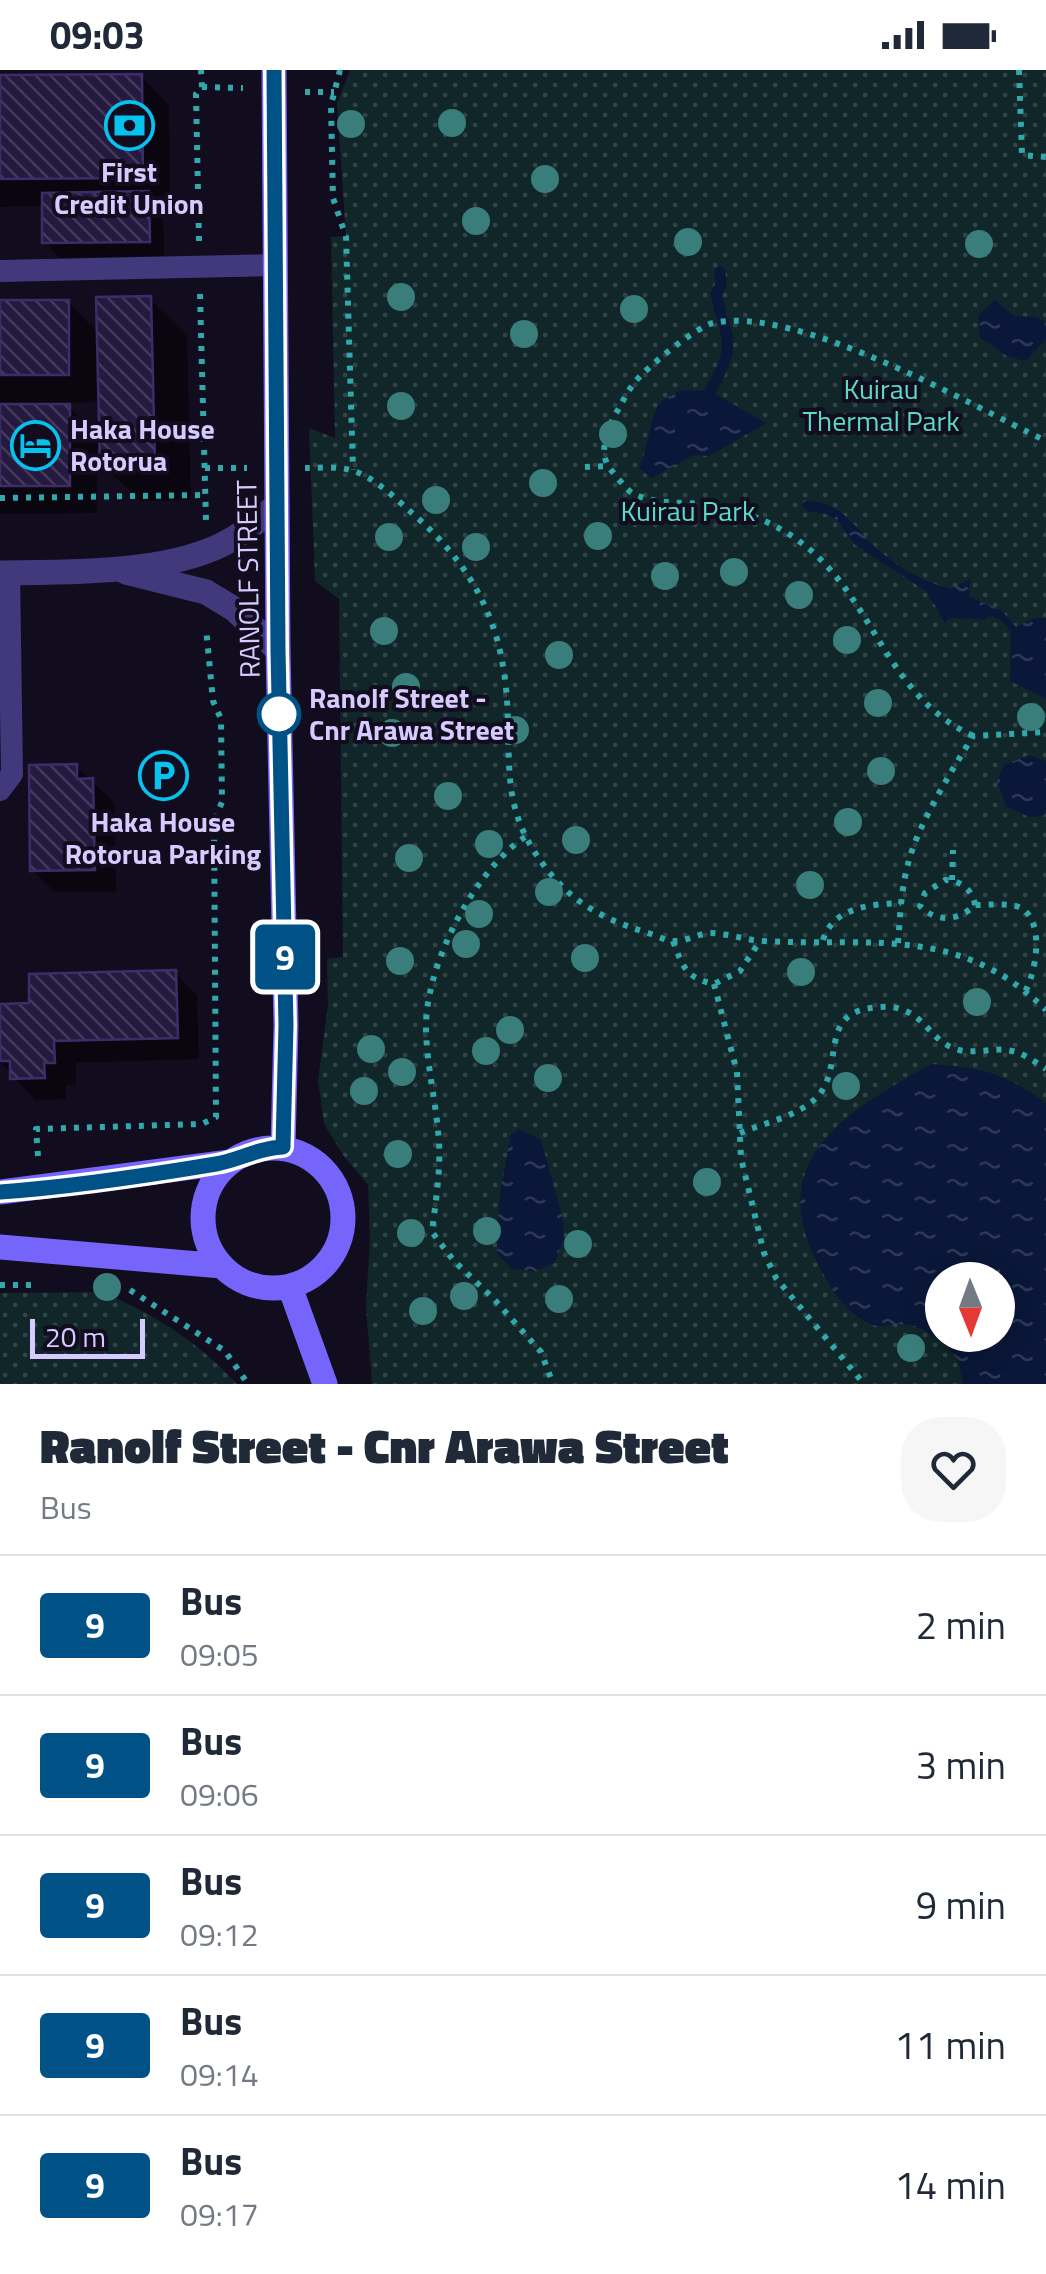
<!DOCTYPE html>
<html lang="en">
<head>
<meta charset="utf-8">
<style>
  body { margin:0; font-family:"Titillium Web",sans-serif; background:#f6f6f7; color:#1f2937; height:100vh; display:flex; flex-direction:column; font-size:38px; white-space:nowrap }
  * { box-sizing:border-box; margin:0 }
  p { font-size:32px; color:#747a83 }
  .icon { flex:none; width:55px; height:55px; fill:none; stroke:currentColor; stroke-width:2; stroke-linecap:round; stroke-linejoin:round }
  .map { position:relative; height:1314px; overflow:hidden }
  .drawer { display:flex; flex-direction:column; background:#fff; flex:1 }
  .drawer>* { flex:none }
  .badge { padding:0 20px; border-radius:8px; font-size:35px; line-height:65px }
  .needle { width:65px; rotate:179deg }
  .tools { position:absolute; left:925px; top:1192px; display:grid; gap:20px }
  .tools a { display:grid; place-items:center; width:90px; height:90px; border-radius:50%; background:#fff; box-shadow:0 5px 25px #0003; font-size:50px }
  .scale { position:absolute; left:30px; bottom:25px; width:115px; box-sizing:border-box; padding-left:10px; border:5px solid #d5cbfe; border-top:0; font-size:28px; line-height:35px; white-space:nowrap; color:#d5cbfe; -webkit-text-stroke:8px #110d1e; paint-order:stroke }
  .map>.badge { position:absolute; translate:-50% -50%; box-shadow:0 0 0 5px #fff }
  .round { display:grid; place-items:center; flex:none; width:105px; height:105px; border-radius:40px; background:#f6f6f7 }
  .summary { display:flex; align-items:center; justify-content:space-between; height:170px; padding:0 40px }
  h1 { font-size:48px; font-weight:800; line-height:75px }
  ul { padding:0; list-style:none }
  li { display:flex; align-items:center; gap:30px; height:140px; padding:0 40px; border-top:2px solid #e0e1e3 }
  li div { flex:1 }
  li b { display:block; font-size:38px }
  li em { font-style:normal }
  li .badge { min-width:110px; font-weight:700; text-align:center }
  .status { display:flex; justify-content:space-between; align-items:center; height:70px; padding:0 50px; background:#fff; direction:ltr }
  .status svg { height:28px; fill:currentColor }
  .map>svg:first-child { display:block }
  .park { fill:url(#park-dots); fill-rule:evenodd }
  .water { fill:url(#water-ripples); fill-rule:evenodd }
  .shadow { fill:#0007; fill-rule:evenodd }
  .lines { fill:none; stroke-linecap:round; stroke-linejoin:round }
  .stream { stroke:#0a1739; stroke-width:11 }
  .building { fill:url(#building-back-hatch); stroke:#3e2c6a; stroke-width:2.5 }
  .path { stroke:#30a8ac; stroke-width:6; stroke-dasharray:5 8; stroke-linecap:butt }
  .lane { stroke:#42397c; stroke-width:22 }
  .street { stroke:#42397c; stroke-width:25 }
  .secondary { stroke:#7665fb; stroke-width:25 }
  .tree { fill:#397e7a }
  .line-casing { stroke:#fff; stroke-width:22 }
  .line { stroke:#005186; stroke-width:15 }
  .stop-dot { fill:#fff; stroke:#005186; stroke-width:5 }
  .labels { text-anchor:middle; stroke-width:8; stroke-linejoin:round; paint-order:stroke }
  .poi-label { font-size:28px; font-weight:bold; fill:#d5cbfe; stroke:#110d1e }
  .park-label { font-size:28px; fill:#5adbc6; stroke:#110d1e }
  .street-label { font-size:28px; fill:#d5cbfe; stroke:#110d1e }
  .stop-label { font-size:28px; font-weight:bold; fill:#d5cbfe; stroke:#110d1e; text-anchor:start }
</style>
</head>
<body>
<div class="status"><b>09:03</b><svg viewBox="0 0 49 12"><path d="M0 12V9h3v3zM5 12V6h3v6zM10 12V3h3v9zM15 12V0h3v12zM26 1h20v11H26zM47 4h2v5h-2z"/></svg></div>
<div class="map">
<svg width="1046" height="1314" viewBox="0 0 1046 1314">
  <defs>
    <pattern id="park-dots" width="8" height="8" patternUnits="userSpaceOnUse" patternTransform="scale(2.5)"><rect width="8" height="8" fill="#102628"/><path d="M2 2h.1M6 6h.1" fill="none" stroke="#324448" stroke-width="1.8" stroke-linecap="round"/></pattern>
    <pattern id="water-ripples" width="26" height="14" patternUnits="userSpaceOnUse" patternTransform="scale(2.5)"><rect width="26" height="14" fill="#0a1739"/><path d="M2 4q2-2 4 0t4 0M15 11q2-2 4 0t4 0" fill="none" stroke="#2d3757"/></pattern>
    <pattern id="building-back-hatch" width="6" height="6" patternUnits="userSpaceOnUse" patternTransform="scale(2.5)"><rect width="6" height="6" fill="#24193e"/><path d="M-1 5l2 2M0 0l6 6M5-1l2 2" fill="none" stroke="#43395b"/></pattern>
  </defs>
  <rect width="100%" height="100%" fill="#110d1e"/>
  <!-- park -->
  <path class="park" d="M350,0h696v1314h-674l-6,-77 4,-69 -2,-53 -25,-30 -19,-31 -6,-43 10,-76 -1,-46 16,-2 -4,-358 -24,-18 -6,-153 26,10 -4,-201 15,-1 -9,-133zM942,1210h56v55h-56z
    M103,1222c55,25 93,48 134,92h-237v-91z"/>
  <!-- water -->
  <path class="water" d="M995,230l19,16 23,1 9,6v16l-20,22 -18,-4 -28,-20 -2,-22z
    M680,320l30,1 56,32 -57,33 -15,-1 -43,23 -12,-10c9,-18 11,-51 20,-64 5,-5 15,-10 21,-14z
    M804,430c8,2 17,2 24,5 17,7 30,24 41,36 21,22 53,41 82,48l19,-10 -1,18 32,13 15,17 18,-9h12v81l-36,-18 1,-50 -10,-11 -12,-4 -4,4 -32,-2 -8,5 -19,-32 -72,-47 -17,-24 -11,-6 -18,-3 -7,-6z
    M1029,685l17,6v54l-17,2 -23,-11 -9,-24 7,-17z
    M932,994c52,4 72,9 114,39v281h-83c-2,-9 -3,-22 -9,-29 -9,-13 -34,-31 -51,-31 -13,0 -24,6 -37,-2 -26,-15 -38,-38 -51,-64 -50,-102 39,-151 117,-194zM942,1210h56v55h-56z
    M519,1059l22,11 22,79 1,19 -9,25 -21,9 -23,-4 -14,-15 2,-53 10,-56 2,-9z"/>
  <!-- shadow -->
  <path class="shadow" d="M141,6l28,29 1,100h-7l1,51 -104,2 -15,-16 -1,-36 -44,1v-130z
    M150,229l37,37 4,164 -51,1 -38,-37v-15h-5v64l-97,1v-211l68,-1 31,32zM101,332l1,38 -37,-37z
    M76,697l39,36 1,89h-61l-23,-22z
    M175,903l22,22 2,64 -123,4v22h-10v14l-31,1 -35,-38v-56l32,-1z"/>
  <g class="lines">
    <!-- stream -->
    <path class="stream" d="M710,321c28,-48 17,-48 6,-97l5,-9 -1,-13"/>
  </g>
  <!-- building -->
  <path class="building" d="M142,4l1,104 -143,1v-104z
    M149,121l1,51 -108,1v-50z
    M151,226l4,168 -55,1 -4,-168z
    M0,230h69v75h-69z
    M0,334h70v82h-70z
    M77,694v15l16,-1 2,92 -65,1 -1,-106z
    M176,900l2,68 -124,3 1,22h-11l1,15 -35,1v-18h-10v-57l29,-1v-29z"/>
  <g class="lines">
    <!-- path -->
    <path class="path" d="M340,0l-9,35 2,93 13,39 7,233
      M1019,0l3,85 24,2
      M202,17l41,1
      M305,22h29
      M199,171l-3,-147 6,-7 -1,-17
      M200,224l6,227
      M585,397l22,-1
      M205,398h42
      M305,398c14,0 31,-2 45,2 22,5 45,28 62,43 53,46 84,96 93,166 10,83 -12,129 50,200 28,31 58,43 96,55 6,2 16,7 22,7 12,1 24,-7 37,-8 17,0 35,7 52,8 110,6 196,-17 284,69
      M0,428l205,-3
      M973,666c-83,-39 -96,-124 -157,-181 -27,-25 -59,-40 -94,-48 -27,-7 -65,0 -90,-14 -7,-5 -15,-16 -21,-23 -15,-18 -2,-45 8,-62 5,-9 10,-19 16,-26 12,-15 61,-55 78,-59 84,-18 254,80 333,118
      M525,767c-52,35 -101,131 -99,194 1,34 9,67 12,100 4,34 -2,67 -6,101l22,29 39,37 48,54 12,32
      M952,810l1,-30
      M975,835c-2,-15 -15,-25 -30,-25l-20,13 -5,13c16,17 39,15 55,-1 12,0 28,-2 41,1 30,9 21,64 9,86
      M823,870c10,-33 49,-36 78,-37
      M673,871c10,26 13,37 41,43l26,-13 20,-30
      M898,873c2,-26 3,-53 10,-79 10,-40 43,-92 65,-128l73,-4
      M714,914l23,88 4,86 23,95 12,25 88,106
      M740,1063c24,-10 59,-17 77,-36 27,-28 3,-78 48,-88 12,-2 27,-4 38,1 21,7 29,29 48,37 20,10 41,-1 61,4 13,3 23,11 34,18
      M38,1086l-2,-27 166,-5 14,-7 -2,-296 8,-19 -1,-83 -8,-18 -7,-73
      M0,1215h34
      M130,1220l95,61 23,33"/>
    <!-- lane -->
    <path class="lane" d="M0,201l275,-6
      M0,720l12,-16 -3,-201"/>
    <!-- street -->
    <path class="street" d="M126,502l80,20 28,17 44,41
      M0,503c68,-1 175,2 234,-35 15,-9 29,-22 43,-33"/>
    <!-- secondary -->
    <path class="secondary" d="M274,0l4,580 8,375 -3,122
      M203 1148a70 70 0 1 1 140 0a70 70 0 1 1-140 0Z
      M0,1122l230,-30
      M0,1177l222,19
      M290,1217l35,97"/>
  </g>
  <!-- trees -->
  <g class="tree">
    <circle cx="452" cy="53" r="14"/>
    <circle cx="351" cy="54" r="14"/>
    <circle cx="545" cy="109" r="14"/>
    <circle cx="476" cy="151" r="14"/>
    <circle cx="688" cy="172" r="14"/>
    <circle cx="979" cy="174" r="14"/>
    <circle cx="401" cy="227" r="14"/>
    <circle cx="634" cy="239" r="14"/>
    <circle cx="524" cy="264" r="14"/>
    <circle cx="401" cy="336" r="14"/>
    <circle cx="613" cy="364" r="14"/>
    <circle cx="543" cy="413" r="14"/>
    <circle cx="436" cy="430" r="14"/>
    <circle cx="598" cy="466" r="14"/>
    <circle cx="389" cy="467" r="14"/>
    <circle cx="476" cy="477" r="14"/>
    <circle cx="734" cy="502" r="14"/>
    <circle cx="665" cy="506" r="14"/>
    <circle cx="799" cy="525" r="14"/>
    <circle cx="384" cy="561" r="14"/>
    <circle cx="847" cy="570" r="14"/>
    <circle cx="559" cy="585" r="14"/>
    <circle cx="406" cy="617" r="14"/>
    <circle cx="878" cy="633" r="14"/>
    <circle cx="1031" cy="647" r="14"/>
    <circle cx="515" cy="660" r="14"/>
    <circle cx="392" cy="663" r="14"/>
    <circle cx="881" cy="701" r="14"/>
    <circle cx="448" cy="726" r="14"/>
    <circle cx="848" cy="752" r="14"/>
    <circle cx="576" cy="770" r="14"/>
    <circle cx="489" cy="774" r="14"/>
    <circle cx="409" cy="788" r="14"/>
    <circle cx="810" cy="815" r="14"/>
    <circle cx="549" cy="822" r="14"/>
    <circle cx="479" cy="844" r="14"/>
    <circle cx="466" cy="874" r="14"/>
    <circle cx="585" cy="888" r="14"/>
    <circle cx="400" cy="891" r="14"/>
    <circle cx="801" cy="902" r="14"/>
    <circle cx="977" cy="932" r="14"/>
    <circle cx="510" cy="960" r="14"/>
    <circle cx="371" cy="979" r="14"/>
    <circle cx="486" cy="981" r="14"/>
    <circle cx="402" cy="1002" r="14"/>
    <circle cx="548" cy="1008" r="14"/>
    <circle cx="846" cy="1016" r="14"/>
    <circle cx="364" cy="1021" r="14"/>
    <circle cx="398" cy="1084" r="14"/>
    <circle cx="707" cy="1112" r="14"/>
    <circle cx="487" cy="1161" r="14"/>
    <circle cx="411" cy="1163" r="14"/>
    <circle cx="578" cy="1174" r="14"/>
    <circle cx="107" cy="1217" r="14"/>
    <circle cx="464" cy="1226" r="14"/>
    <circle cx="559" cy="1229" r="14"/>
    <circle cx="423" cy="1241" r="14"/>
    <circle cx="911" cy="1278" r="14"/>
  </g>
  <g class="lines">
    <defs>
      <path id="line" d="M0,1122c72,-5 144,-16 216,-28 24,-4 41,-16 67,-17l3,-122 -8,-375 -4,-580"/>
    </defs>
    <!-- line casing -->
    <use href="#line" class="line-casing"/>
    <!-- line -->
    <use href="#line" class="line"/>
  </g>
  <!-- icons -->
  <defs>
    <symbol id="bank-ring" viewBox="-11 -11 22 22"><circle r="9.5" fill="#110d1e" stroke="#07c1ee" stroke-width="1.5"/><path d="M-6-4H6V4H-6ZM0-2.3a2.3 2.3 0 1 0 0 4.6a2.3 2.3 0 1 0 0-4.6Z" fill="#07c1ee"/></symbol>
    <symbol id="hotel-ring" viewBox="-11 -11 22 22"><circle r="9.5" fill="#110d1e" stroke="#07c1ee" stroke-width="1.5"/><path d="M-6-4.5h1.5V1H6V5H4.5V3h-9V5H-6ZM-4 0a1.8 1.8 0 1 1 3.6 0ZM.5 0V-2.5h3Q6-2.5 6 0Z" fill="#07c1ee"/></symbol>
    <symbol id="parking-ring" viewBox="-11 -11 22 22"><circle r="9.5" fill="#110d1e" stroke="#07c1ee" stroke-width="1.5"/><path d="M-3.5-5.5H1a3.5 3.5 0 0 1 0 7H-1V5.5H-3.5ZM-1-3.4V-.6H.8a1.4 1.4 0 0 0 0-2.8Z" fill="#07c1ee"/></symbol>
  </defs>
  <g fill-rule="evenodd">
    <use href="#bank-ring" x="102" y="28" width="55" height="55"/>
    <use href="#hotel-ring" x="8" y="348" width="55" height="55"/>
    <use href="#parking-ring" x="136" y="678" width="55" height="55"/>
  </g>
  <!-- markers -->
  <circle class="stop-dot" cx="279" cy="644" r="20"/>
  <g class="labels">
    <!-- poi labels -->
    <g class="poi-label">
      <text x="129" y="112">First<tspan x="129" dy="32">Credit Union</tspan></text>
      <text x="70" y="369" text-anchor="start">Haka House<tspan x="70" dy="32">Rotorua</tspan></text>
      <text x="163" y="762">Haka House<tspan x="163" dy="32">Rotorua Parking</tspan></text>
    </g>
    <!-- park labels -->
    <g class="park-label">
      <text x="881" y="329">Kuirau<tspan x="881" dy="32">Thermal Park</tspan></text>
      <text x="688" y="451">Kuirau Park</text>
    </g>
    <!-- street labels -->
    <g class="street-label">
      <text transform="translate(248 509) rotate(-91)" y="10">RANOLF STREET</text>
    </g>
    <!-- stop labels -->
    <g class="stop-label">
      <text x="309" y="638">Ranolf Street -<tspan x="309" dy="32">Cnr Arawa Street</tspan></text>
    </g>
  </g>
</svg>
<div class="tools">
<a><svg class="needle" viewBox="-14 -14 28 28"><path d="M0-13l5 13h-10z" fill="#e53935"/><path d="M0 13l5-13h-10z" fill="#747a83"/></svg></a>
</div>
<div class="scale">20 m</div>
<b class="badge" style="left:285px;top:887px;background:#005186;color:#fff">9</b>
</div>
<section class="drawer">
<div class="summary"><div><h1>Ranolf Street - Cnr Arawa Street</h1><p>Bus</p></div><a class="round"><svg class="icon" aria-label="heart" viewBox="0 0 24 24"><path d="M12 20l-8-8c-3-5 5-10 8-4 3-6 11-1 8 4z"/></svg></a></div>
<ul>
<li><span class="badge" style="background:#005186;color:#fff">9</span><div><b>Bus</b><p>09:05</p></div><em>2 min</em></li>
<li><span class="badge" style="background:#005186;color:#fff">9</span><div><b>Bus</b><p>09:06</p></div><em>3 min</em></li>
<li><span class="badge" style="background:#005186;color:#fff">9</span><div><b>Bus</b><p>09:12</p></div><em>9 min</em></li>
<li><span class="badge" style="background:#005186;color:#fff">9</span><div><b>Bus</b><p>09:14</p></div><em>11 min</em></li>
<li><span class="badge" style="background:#005186;color:#fff">9</span><div><b>Bus</b><p>09:17</p></div><em>14 min</em></li>
</ul>
</section>
</body>
</html>
